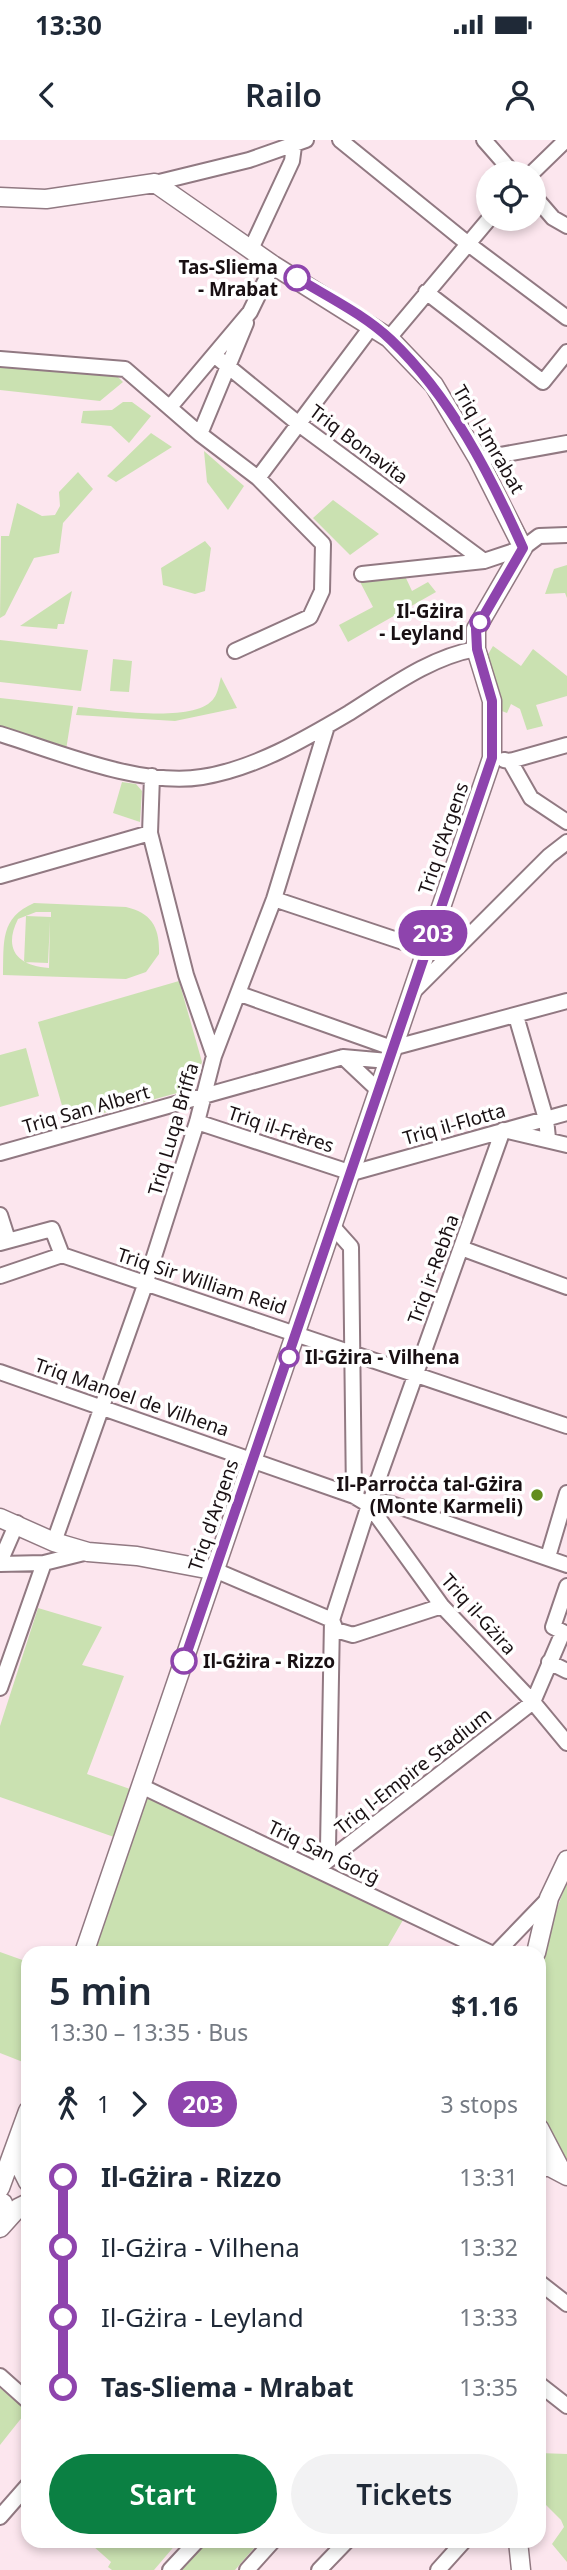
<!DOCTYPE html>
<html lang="en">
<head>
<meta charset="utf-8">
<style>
  body { margin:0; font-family:"Noto Sans",sans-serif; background:#f2f2f3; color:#1f2937; height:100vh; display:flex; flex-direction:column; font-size:26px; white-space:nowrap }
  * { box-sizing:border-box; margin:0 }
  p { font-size:23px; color:#747a83 }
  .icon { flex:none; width:38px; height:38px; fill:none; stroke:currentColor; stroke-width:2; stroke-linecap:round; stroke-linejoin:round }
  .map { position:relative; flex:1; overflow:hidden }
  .details { position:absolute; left:21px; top:1806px; width:525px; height:602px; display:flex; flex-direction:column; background:#fff; border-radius:21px; box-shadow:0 4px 10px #0003 }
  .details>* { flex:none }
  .badge { padding:0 14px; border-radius:23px; font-size:24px; line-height:46px }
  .controls { position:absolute; left:476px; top:21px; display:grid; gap:14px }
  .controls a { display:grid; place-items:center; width:70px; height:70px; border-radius:50%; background:#fff; box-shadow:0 4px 10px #0003; font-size:35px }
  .map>.badge { position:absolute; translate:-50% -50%; box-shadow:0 0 0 4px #fff }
  .legs { display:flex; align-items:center; gap:10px; height:77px; padding:0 28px; font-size:23px }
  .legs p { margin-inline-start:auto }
  .summary { display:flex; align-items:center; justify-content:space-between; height:119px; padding:0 28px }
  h1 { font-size:38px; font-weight:600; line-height:52px }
  .cta { display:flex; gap:14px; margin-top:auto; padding:14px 28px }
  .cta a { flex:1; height:80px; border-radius:42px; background:#0b8043; color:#fff; font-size:28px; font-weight:600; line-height:80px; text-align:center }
  .cta a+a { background:#f2f2f3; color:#1f2937 }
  ul { padding:0 28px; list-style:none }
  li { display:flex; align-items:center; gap:24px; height:70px; font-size:26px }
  li i { display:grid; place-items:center; width:10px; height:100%; margin:0 9px; background:currentColor }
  li i::after { content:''; width:18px; height:18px; margin:-9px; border:5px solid; border-radius:50%; background:#fff }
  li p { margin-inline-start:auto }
  li:first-child i { background:linear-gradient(#0000 50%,currentColor 0) }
  li:last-child i { background:linear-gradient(currentColor 50%,#0000 0) }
  .status { display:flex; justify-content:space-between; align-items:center; height:49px; padding:0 35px; background:#fff; direction:ltr }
  .status svg { height:19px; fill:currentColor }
  header { display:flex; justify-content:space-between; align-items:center; height:91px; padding:0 28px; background:#fff; font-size:32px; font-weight:600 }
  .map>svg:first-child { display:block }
  .green { fill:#cae1b1; fill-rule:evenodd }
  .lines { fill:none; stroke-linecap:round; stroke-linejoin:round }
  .minor-casing { stroke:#917982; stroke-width:18 }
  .major-casing { stroke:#917982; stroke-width:21 }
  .minor { stroke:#fff; stroke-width:14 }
  .major { stroke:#fff; stroke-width:18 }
  .line-1-casing { stroke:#fff; stroke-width:16 }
  .line-1 { stroke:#8e44ad; stroke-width:10 }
  .stop-1-dot { fill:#fff; stroke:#8e44ad; stroke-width:3.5 }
  .poi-dot { fill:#628d1d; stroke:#fff; stroke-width:2.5 }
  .labels { text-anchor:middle; stroke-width:7; stroke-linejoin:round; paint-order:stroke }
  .stop-label { font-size:19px; font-weight:bold; fill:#191013; stroke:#fff; text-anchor:end }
  .street-label { font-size:19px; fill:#191013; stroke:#fff }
  .poi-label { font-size:19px; font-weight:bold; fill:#191013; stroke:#fff; text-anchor:end }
</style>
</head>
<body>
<div class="status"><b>13:30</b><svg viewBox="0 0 49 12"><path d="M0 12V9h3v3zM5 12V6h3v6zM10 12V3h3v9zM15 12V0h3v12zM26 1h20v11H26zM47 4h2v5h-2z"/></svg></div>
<header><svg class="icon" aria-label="back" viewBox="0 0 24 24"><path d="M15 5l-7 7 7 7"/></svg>Railo<svg class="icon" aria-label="person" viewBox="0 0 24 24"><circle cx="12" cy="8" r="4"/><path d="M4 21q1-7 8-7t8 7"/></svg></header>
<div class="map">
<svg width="567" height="2430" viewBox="0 0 567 2430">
  <rect width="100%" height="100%" fill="#fce6ee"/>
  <!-- green -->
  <path class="green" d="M0,227l116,8 7,7 -23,19 -100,-11z
    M123,262h9l19,14 -22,27 -18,-17 -30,-3 2,-12 29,-1z
    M151,293l21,14 -56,35 -9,-6z
    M204,311l40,35 -16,24 -21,-28z
    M78,332l15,17 -30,34 -4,30 -25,5 -29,57 -5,3 1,-82h8l8,-33 25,13 13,-1 5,-9 -1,-14z
    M333,360l46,34 -29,21 -37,-37z
    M205,401l6,7 -6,43 -10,3 -32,-9 -2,-17z
    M567,425v33l-2,-5 -20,1 9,-25z
    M405,436l7,15 16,-9 8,10 -88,50 -9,-17 34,-18 -15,-29z
    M72,451l-8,33h-6l-1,5 -37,-3z
    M0,500l88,10 -7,41 -81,-9z
    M493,506l28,20 12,-17 34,27v20l-31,9 7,21 -16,4 -7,-21 -9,-5 -4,9 -8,-3 -12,-54z
    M113,519l19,2 -3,31 -19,-1z
    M221,537l16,31 -62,13 -99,-6 2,-8c29,2 118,18 136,-9 4,-5 5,-14 7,-21z
    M0,558l73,8 -7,44 -66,-22z
    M122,642l14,2 6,7 -2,31 -27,-9z
    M34,763l92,4c26,6 34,21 33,47l-13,18 -20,7 -123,-4c1,-34 -3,-57 31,-72zM36,772h15v5l-25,-1 -2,46 24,1 2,-42 -1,47c-32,-2 -46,-19 -31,-49z
    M179,841l23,81 -10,27 -125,34 -29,-101z
    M26,908l13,48 -39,11v-52z
    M38,1468l64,19 -20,38 42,11 -37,98 43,15 -16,48 -114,-40v-71z
    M147,1656l256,124 -19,33h-291z
    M567,1742v278l-23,-36 -5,-44v-112l11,-41z
    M0,1812l28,10v102l-28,-11z
    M0,2248l27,23 -27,34z
    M539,2313l28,1v108l-15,-18 12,-17 -3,-7 -22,-22z
    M98,2401h77l2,2 -23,27h-42l-4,-3 3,-5 -18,-16z
    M200,2401h60l-25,29h-61z"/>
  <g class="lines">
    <defs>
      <path id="minor" d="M340,0l127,103 100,75
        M484,0l29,33
        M532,33l34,-33
        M155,43l94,-23 57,-20
        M534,56l19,22 14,8
        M251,109l41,-88 2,-15
        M426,152l117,90 24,-30
        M389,198l100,-119
        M214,215l86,70 184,136
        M0,219l125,10 75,65 58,44 65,66 -1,47 -12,26 -75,34
        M170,267l80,-95 23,-47
        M200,294l46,-111
        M478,319l89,-16
        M258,338l114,-152
        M362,434l122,-13 39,-13 16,-12 28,-1
        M0,594c58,18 141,53 202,43 52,-8 103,-38 147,-64 40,-25 81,-56 127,-64
        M504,620l6,1 57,-16
        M510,621l21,37 36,24
        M152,636l-2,57 36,142 28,81
        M0,736l150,-43
        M274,759l153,51
        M413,852l136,-136 18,-14
        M240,854l152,54 175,-47
        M516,876l30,103 2,19
        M343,917l35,33
        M197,982l155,51 215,-60
        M508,991l59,14
        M0,1013l343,-96 45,4
        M0,1075l8,25
        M334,1088l17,19 3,249
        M0,1103l52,-14 10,26 -62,21
        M461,1108l106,39
        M62,1115l505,171
        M0,1232l354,124 15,9 73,101 91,96 34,41
        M369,1365l17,-3 181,63
        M54,1402l90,-254 53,-166 17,-66 60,-157 53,-173
        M548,1417l19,-64
        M0,1422l17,-39
        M0,1424l44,-1 44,-11
        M217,1431l115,49 4,10 17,5 89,-29
        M549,1522l18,9
        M0,1548l44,-125
        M141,1646l350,167
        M321,1726l212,-164 30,-70 -10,-5 14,-41
        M317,1729l11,-21 4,-228 37,-115 134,-375
        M496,1813l53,-55
        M539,2142l28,22
        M0,2236l28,25
        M539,2244l28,22
        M0,2377l28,-32
        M170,2430l27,-29
        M247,2430l26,-29
        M319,2430l28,-29
        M438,2430l26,-29"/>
      <path id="major" d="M0,57l46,2 109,-16 118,82 116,73 45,47 44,74 45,89 -47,81v20l16,52v57l-408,1195
        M0,1378l54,24 34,10 49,4 80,15
        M536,1813l13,-55 18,-38
        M539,1988l24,46
        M17,2007l1,15 10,20
        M539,2027h11l17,9
        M0,2048l28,-77
        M0,2069l3,-6
        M0,2088l18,-20 10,-5
        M518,2401l3,29"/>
    </defs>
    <!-- minor casing -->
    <use href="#minor" class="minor-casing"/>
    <!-- major casing -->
    <use href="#major" class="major-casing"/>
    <!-- minor -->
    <use href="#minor" class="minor"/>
    <!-- major -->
    <use href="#major" class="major"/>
  </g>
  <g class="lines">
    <defs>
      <path id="line-1" d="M184,1521l308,-903v-57l-15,-52 -1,-20 47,-81c-33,-74 -73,-152 -132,-208 -26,-25 -63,-43 -94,-62"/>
    </defs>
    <!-- line-1 casing -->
    <use href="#line-1" class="line-1-casing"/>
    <!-- line-1 -->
    <use href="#line-1" class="line-1"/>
  </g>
  <!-- markers -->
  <g class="stop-1-dot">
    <circle cx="297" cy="138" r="12"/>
    <circle cx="480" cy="482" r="9"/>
    <circle cx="289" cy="1217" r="9"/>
    <circle cx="184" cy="1521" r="12"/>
  </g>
  <circle class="poi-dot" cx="537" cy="1355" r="7"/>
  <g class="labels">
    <!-- stop labels -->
    <g class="stop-label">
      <text x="278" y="134">Tas-Sliema<tspan x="278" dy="22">- Mrabat</tspan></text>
      <text x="464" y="478">Il-Gżira<tspan x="464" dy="22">- Leyland</tspan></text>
      <text x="305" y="1224" text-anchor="start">Il-Gżira - Vilhena</text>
      <text x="203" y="1528" text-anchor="start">Il-Gżira - Rizzo</text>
    </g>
    <!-- street labels -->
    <g class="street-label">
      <text transform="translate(489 299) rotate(60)" y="7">Triq l-Imrabat</text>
      <text transform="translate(359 304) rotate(37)" y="7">Triq Bonavita</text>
      <text transform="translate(443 698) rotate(-71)" y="7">Triq d'Argens</text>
      <text transform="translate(86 969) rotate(-16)" y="7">Triq San Albert</text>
      <text transform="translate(454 984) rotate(-16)" y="7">Triq il-Flotta</text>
      <text transform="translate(173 989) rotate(-74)" y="7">Triq Luqa Briffa</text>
      <text transform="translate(281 989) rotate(18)" y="7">Triq il-Frères</text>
      <text transform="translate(433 1129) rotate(-70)" y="7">Triq ir-Rebħa</text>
      <text transform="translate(202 1141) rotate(18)" y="7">Triq Sir William Reid</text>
      <text transform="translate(132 1257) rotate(19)" y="7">Triq Manoel de Vilhena</text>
      <text transform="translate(213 1375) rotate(-71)" y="7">Triq d'Argens</text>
      <text transform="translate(479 1474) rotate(48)" y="7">Triq il-Gżira</text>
      <text transform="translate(413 1631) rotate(-38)" y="7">Triq l-Empire Stadium</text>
      <text transform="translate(324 1712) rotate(26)" y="7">Triq San Ġorġ</text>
    </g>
    <!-- poi labels -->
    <g class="poi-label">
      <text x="523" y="1351">Il-Parroċċa tal-Gżira<tspan x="523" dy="22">(Monte Karmeli)</tspan></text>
    </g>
  </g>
</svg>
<div class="controls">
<a><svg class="icon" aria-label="locate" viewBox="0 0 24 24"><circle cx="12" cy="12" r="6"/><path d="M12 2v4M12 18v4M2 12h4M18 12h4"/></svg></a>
</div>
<b class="badge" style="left:433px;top:793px;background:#8e44ad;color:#fff">203</b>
<section class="details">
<div class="summary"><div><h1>5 min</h1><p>13:30 – 13:35 · Bus</p></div><b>$1.16</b></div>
<div class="legs"><svg class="icon" aria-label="walk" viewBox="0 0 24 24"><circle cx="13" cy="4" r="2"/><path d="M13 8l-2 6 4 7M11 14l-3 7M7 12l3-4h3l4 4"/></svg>1<svg class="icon" aria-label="forward" viewBox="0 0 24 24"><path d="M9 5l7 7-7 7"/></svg><b class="badge" style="background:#8e44ad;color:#fff">203</b><p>3 stops</p></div>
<ul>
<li><i style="color:#8e44ad"></i><b>Il-Gżira - Rizzo</b><p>13:31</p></li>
<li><i style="color:#8e44ad"></i><span>Il-Gżira - Vilhena</span><p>13:32</p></li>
<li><i style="color:#8e44ad"></i><span>Il-Gżira - Leyland</span><p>13:33</p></li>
<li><i style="color:#8e44ad"></i><b>Tas-Sliema - Mrabat</b><p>13:35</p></li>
</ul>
<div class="cta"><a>Start</a><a>Tickets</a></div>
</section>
</div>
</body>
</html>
